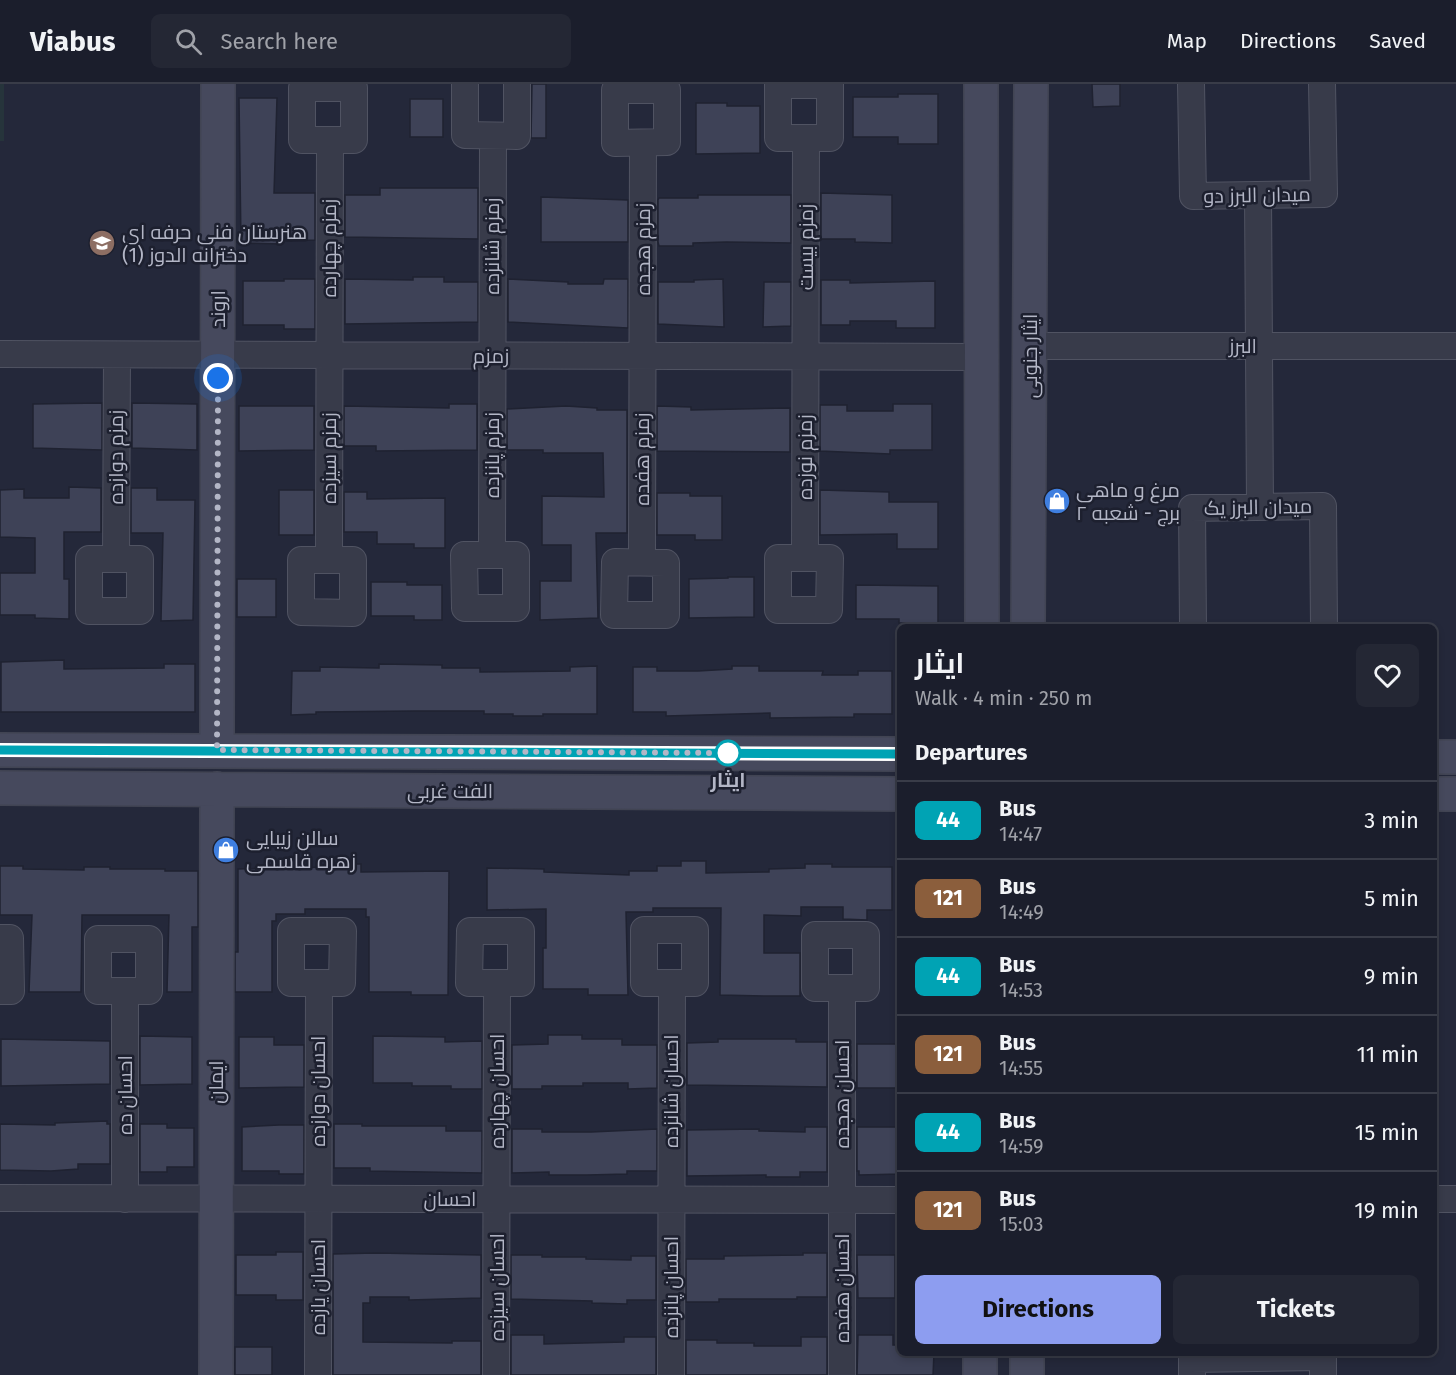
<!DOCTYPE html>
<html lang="en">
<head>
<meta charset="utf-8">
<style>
  body { margin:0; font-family:"Fira Sans",Cairo,sans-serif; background:#242734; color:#f1f3f6; height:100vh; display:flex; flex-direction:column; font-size:22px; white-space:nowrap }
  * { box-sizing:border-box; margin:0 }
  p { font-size:20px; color:#a0a2a9 }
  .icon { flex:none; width:33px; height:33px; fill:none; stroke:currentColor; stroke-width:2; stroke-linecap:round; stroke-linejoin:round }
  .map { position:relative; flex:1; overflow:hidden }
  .details { position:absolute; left:897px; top:540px; width:540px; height:732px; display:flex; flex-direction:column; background:#1b1e2c; border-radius:9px; box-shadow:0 3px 9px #0003,0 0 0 2px #393c48 }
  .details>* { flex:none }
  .badge { padding:0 12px; border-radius:9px; font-size:21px; line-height:39px }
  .you { position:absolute; width:30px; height:30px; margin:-15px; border:4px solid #fff; border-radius:50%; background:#1a73e8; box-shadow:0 0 0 9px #1a73e833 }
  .map>.badge { position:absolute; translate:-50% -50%; box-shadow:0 0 0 3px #fff }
  h2 { padding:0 18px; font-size:22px; line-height:54px }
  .round { display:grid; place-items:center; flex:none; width:63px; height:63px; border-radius:9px; background:#242734 }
  .overview { display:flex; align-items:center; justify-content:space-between; height:102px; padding:0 18px }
  h1 { font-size:28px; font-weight:700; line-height:45px }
  .button { display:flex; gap:12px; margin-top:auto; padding:12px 18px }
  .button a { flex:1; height:69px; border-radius:9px; background:#8d9df0; color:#111; font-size:24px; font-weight:700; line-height:69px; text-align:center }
  .button a+a { background:#242734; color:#f1f3f6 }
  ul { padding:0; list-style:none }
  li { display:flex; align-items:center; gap:18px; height:78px; padding:0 18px; border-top:2px solid #393c48 }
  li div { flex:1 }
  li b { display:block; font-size:22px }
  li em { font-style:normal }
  li .badge { min-width:66px; font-weight:700; text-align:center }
  header { display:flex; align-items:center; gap:36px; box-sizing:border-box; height:84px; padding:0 30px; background:#1b1e2c; border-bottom:2px solid #393c48 }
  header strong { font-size:28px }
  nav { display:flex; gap:33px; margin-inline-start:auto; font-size:21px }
  .search { width:420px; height:54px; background:#242734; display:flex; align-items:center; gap:15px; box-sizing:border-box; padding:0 21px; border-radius:9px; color:#a0a2a9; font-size:22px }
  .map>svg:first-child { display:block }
  .green { fill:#26343b }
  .building { fill:#3e4257; stroke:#1f2231; stroke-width:1.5 }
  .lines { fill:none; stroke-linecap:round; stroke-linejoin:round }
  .street-casing { stroke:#505362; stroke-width:28 }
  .secondary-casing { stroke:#414453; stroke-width:36 }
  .street { stroke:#383b4a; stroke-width:26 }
  .secondary { stroke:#46495d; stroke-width:33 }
  .line-casing { stroke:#fff; stroke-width:14 }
  .line { stroke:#00a3b4; stroke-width:9 }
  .walk { stroke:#b3b6c6; stroke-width:6; stroke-dasharray:0 10.8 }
  .stop-dot { fill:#fff; stroke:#00a3b4; stroke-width:3 }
  .labels { text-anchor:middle; stroke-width:5; stroke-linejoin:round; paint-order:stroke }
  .street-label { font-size:20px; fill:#b3b6c6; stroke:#1d202f }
  .poi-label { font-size:20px; fill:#b3b6c6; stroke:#1d202f; text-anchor:start }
  .stop-label { font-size:20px; font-weight:bold; fill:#b3b6c6; stroke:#1d202f }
</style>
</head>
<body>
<header>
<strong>Viabus</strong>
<div class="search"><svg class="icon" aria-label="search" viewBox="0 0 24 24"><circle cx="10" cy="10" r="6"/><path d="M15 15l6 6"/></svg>Search here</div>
<nav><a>Map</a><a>Directions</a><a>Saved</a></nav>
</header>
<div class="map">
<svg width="1456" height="1291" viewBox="0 0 1456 1291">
  <rect width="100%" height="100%" fill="#24283a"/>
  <!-- green -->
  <path class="green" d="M0,0h4v57h-4z"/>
  <!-- building -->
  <path class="building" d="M532,0h14v54h-15z
    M1092,0h28v22l-27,1z
    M898,10h40v50h-40v-7h-45v-40h45z
    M239,14h38l-3,95h41v47l-34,1v3l-40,-1z
    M410,15h33v38h-33z
    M696,19h31v3h33v47l-64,1z
    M380,104h98v51l-133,-2v-42h35z
    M821,109l71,2v48l-37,-1v-3h-34z
    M698,111h93v48l-65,-1 -33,1v3h-34l-1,-4v-42l1,-2h39z
    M541,113l87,3v42h-87z
    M413,193h31v5h34v40l-133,2v-45l68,1z
    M284,195h31v50h-31v-4h-41v-44h41z
    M508,195l60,3v2h35l1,-5h24v49l-120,-6z
    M723,195l1,48 -66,-3v-42h36v-2z
    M821,196h29v3l85,-2v47h-39v-7h-46v4h-29z
    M764,198h27v44l-28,1z
    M102,319v47l-69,-2v-44z
    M132,319l65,1v46l-65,-2z
    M449,320h28v46l-101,1v-5h-32v-40l105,2z
    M893,320h39v46h-42v4l-70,-3v-46h27v6h46z
    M239,322h75v44l-75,1z
    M566,322l31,2v2h30v123h-31l2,85 -58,2v-39h31v-36h-29v-49l62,1 -1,-44h-60v-3h-36v-41z
    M657,322l34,1v3l99,-2v44l-133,-1z
    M69,403l32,1v44h-37v47h5v40l-34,-1v-3h-35v-42h35v-35l-35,-1v-47l24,-1v9h45z
    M131,404h26v12h38l-2,120 -32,1 2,-88h-32z
    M279,406h35v45h-35z
    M820,406l69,2v10h49v47h-41v-15l-77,1z
    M344,408h23v7l78,-1v50h-31v-4h-37v-12h-33z
    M657,409h33v3h32v44h-27v-5h-38z
    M728,493h26v40l-65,1v-39l39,-1z
    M237,495h39v38h-39z
    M371,498h36v3h35v35h-28v-4h-43z
    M856,501l82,1v37h-39v-4h-43z
    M64,576v9l100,-1v-4h31v48h-194v-50z
    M379,580l63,1v3h38v4l90,-1v-4l27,-1v48h-54v2h-30v-2h-29v-3h-70l-98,1v2l-25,1 1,-44h28v-4l59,1z
    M732,582h27v5h64l-1,4h36v-4h34v43h-38v3l-84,1v-5l-104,3v-4h-33v-45h24v4h41l34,-2z
    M681,777h25v12l63,-1v-3l36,-1v-4h27v3h60v43h-25v10l-24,-1v-12h-42v9l-37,-1v38h36v43h-36l-44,-1 1,-87h-68v4h-27l2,83h-40v-6h-45v-41h3v-39l-59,1v-42l57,1v3l85,3v-4h28v-5h24z
    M328,780h33v8l88,-1 -1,124h-37v-3h-42v-75h-3v-8h-61v5h-29v7h-4v71h-37v-40h3v-83l90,-2z
    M0,782h23v3l61,1v-3h26v2h55v2h33v56h-6v65h-25l2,-77h-87l-1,77h-52l3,-77h-32z
    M548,951h34v4h40v6h35v43l-29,1v-6h-45v3h-41v3h-30v-44l36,-1z
    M140,952l52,1v47l-52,1z
    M373,952l72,1v5l37,-1v48h-31v-3h-39v-3h-39z
    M239,953h35v8h30v42l-65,1z
    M1,955l109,2v43l-109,2z
    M718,955h78v3h31v45l-140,-2v-42l31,-1z
    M857,960h43v44h-43z
    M107,1037v3h3v40h-32v5l-27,2 -51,-1v-46l55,1v-2z
    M140,1040h27v4h27v39h-27v5h-27z
    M334,1040h28v2h84v5h36v42l-112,-2v-3h-36z
    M279,1041h25v49h-25v-3h-37v-44z
    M805,1043h22v45h-27v5h-34v-2l-79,1v-46l72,-1v2l46,1z
    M857,1043h43v47l-41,1v-4h-2z
    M512,1045h30v3h49l66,-3v42h-30v3l-40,1h-38v-3l-37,1z
    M276,1168h27v48h-27v-5h-40v-40h40z
    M376,1169l105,2v43l-72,2v-3h-39v6h-7v39l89,1v-2h29v34h-148v-121z
    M803,1169h24v44h-30v2h-78v3h-33v-43h38v-3l79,-1z
    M511,1171h31v2h44v2l45,1v-4h25v44h-29v4l-35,-1v-2l-81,-2z
    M857,1171h38v43h-37z
    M511,1251h33v9l80,-2v-5h32v38h-145z
    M858,1251h35v10h7v8h34l-1,22h-76z
    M801,1253h26v38h-141v-35h31v3h37v3h47z
    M235,1263h37v28h-37z"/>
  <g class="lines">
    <defs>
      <path id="street" d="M465,0v51l52,1v-52
        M1191,0l2,112 131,-2 -2,-110
        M778,1h52v53h-52z
        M302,4h52v52h-52z
        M615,6h52v52l-52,1z
        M1258,111l2,312
        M1030,262h426
        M0,270l981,3
        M464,471h52v53h-51z
        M492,471l1,-419
        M778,474h52l-1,52h-51z
        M805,474l1,-420
        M89,475h51v52h-51z
        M116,475l1,-204
        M301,476h52v53l-52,-1z
        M329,476l1,-420
        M615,478l51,1v52h-52z
        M642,478l1,-419
        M1193,543l-1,-119 131,-2 1,121
        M644,846h51v53h-51z
        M291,847h52l-1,52h-51z
        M470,847h51v52h-52z
        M815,851h51v53h-51z
        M0,854h10l1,53h-11
        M98,855h51v52h-51z
        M125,907v208
        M0,1114l900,2
        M1434,1115h22
        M318,1291l1,-392
        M496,1291l1,-392
        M671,1291l1,-392
        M842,1291v-387
        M1192,1291v-16l131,-2v18"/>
      <path id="secondary" d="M981,0l1,543
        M1028,543l3,-543
        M0,666l900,4
        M217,666l1,-666
        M1434,673h22
        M0,704l900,6
        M1434,710h22
        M216,1291l1,-586
        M980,1291v-22
        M1027,1291v-22"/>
    </defs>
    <!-- street casing -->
    <use href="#street" class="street-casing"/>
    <!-- secondary casing -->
    <use href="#secondary" class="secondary-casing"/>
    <!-- street -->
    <use href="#street" class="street"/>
    <!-- secondary -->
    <use href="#secondary" class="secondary"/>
  </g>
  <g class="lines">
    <defs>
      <path id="line" d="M0,666l900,4"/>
    </defs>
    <!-- line casing -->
    <use href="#line" class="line-casing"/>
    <!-- line -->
    <use href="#line" class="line"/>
    <!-- walk -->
    <path class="walk" d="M218,294l-1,372 511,3"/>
  </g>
  <!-- icons -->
  <defs>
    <symbol id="school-disc" viewBox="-11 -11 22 22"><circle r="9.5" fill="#8d6e63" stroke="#1d202f"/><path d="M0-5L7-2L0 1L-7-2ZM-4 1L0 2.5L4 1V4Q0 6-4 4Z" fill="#fff"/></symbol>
    <symbol id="shop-disc" viewBox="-11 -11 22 22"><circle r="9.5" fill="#3f7fe0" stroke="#1d202f"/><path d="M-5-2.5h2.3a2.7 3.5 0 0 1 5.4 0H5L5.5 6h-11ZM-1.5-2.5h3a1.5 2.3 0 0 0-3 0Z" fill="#fff"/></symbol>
  </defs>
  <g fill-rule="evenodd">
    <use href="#school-disc" x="87" y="144" width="30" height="30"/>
    <use href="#shop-disc" x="1042" y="402" width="30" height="30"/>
    <use href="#shop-disc" x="211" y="751" width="30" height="30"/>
  </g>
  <!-- markers -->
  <circle class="stop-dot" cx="728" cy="669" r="12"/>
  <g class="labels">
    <!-- street labels -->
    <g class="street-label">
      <text transform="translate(1257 111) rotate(-1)" y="7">میدان البرز دو</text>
      <text transform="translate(492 162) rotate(-90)" y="7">زمزم شانزده</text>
      <text transform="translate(806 163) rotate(-90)" y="7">زمزم بیست</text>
      <text transform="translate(329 164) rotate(-90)" y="7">زمزم چهارده</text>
      <text transform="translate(643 165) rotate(-90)" y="7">زمزم هجده</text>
      <text transform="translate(218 225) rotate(-90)" y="7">اروند</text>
      <text x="1243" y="269">البرز</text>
      <text x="491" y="279">زمزم</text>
      <text transform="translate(1030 272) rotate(-90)" y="7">ایثار جنوبی</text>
      <text transform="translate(492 371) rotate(-90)" y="7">زمزم پانزده</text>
      <text transform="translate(116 373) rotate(-90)" y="7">زمزم دوازده</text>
      <text transform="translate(805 373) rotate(-90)" y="7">زمزم نوزده</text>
      <text transform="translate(329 374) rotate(-90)" y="7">زمزم سیزده</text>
      <text transform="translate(642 375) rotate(-90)" y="7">زمزم هفده</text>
      <text transform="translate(1258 423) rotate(-1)" y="7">میدان البرز یک</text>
      <text x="450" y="714">الفت غربی</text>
      <text transform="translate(216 998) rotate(-90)" y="7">ایمان</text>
      <text transform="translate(318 1007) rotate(-90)" y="7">احسان دوازده</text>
      <text transform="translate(497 1007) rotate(-90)" y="7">احسان چهارده</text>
      <text transform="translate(671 1007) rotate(-90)" y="7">احسان شانزده</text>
      <text transform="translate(842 1010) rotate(-90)" y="7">احسان هجده</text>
      <text transform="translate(125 1011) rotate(-90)" y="7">احسان ده</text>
      <text x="450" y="1122">احسان</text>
      <text transform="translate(318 1203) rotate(-90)" y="7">احسان یازده</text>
      <text transform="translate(497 1203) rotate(-90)" y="7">احسان سیزده</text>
      <text transform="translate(671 1203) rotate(-90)" y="7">احسان پانزده</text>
      <text transform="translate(842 1204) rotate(-90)" y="7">احسان هفده</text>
    </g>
    <!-- poi labels -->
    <g class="poi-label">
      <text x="122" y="155">هنرستان فنی حرفه ای<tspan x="122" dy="23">دخترانه الدوز (1)</tspan></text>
      <text x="1076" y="413">مرغ و ماهی<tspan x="1076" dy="23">برج - شعبه ۲</tspan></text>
      <text x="246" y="761">سالن زیبایی<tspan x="246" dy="23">زهره قاسمی</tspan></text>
    </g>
    <!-- stop labels -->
    <g class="stop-label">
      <text x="728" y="703">ایثار</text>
    </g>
  </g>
</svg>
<div class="you" style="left:218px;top:294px"></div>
<section class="details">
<div class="overview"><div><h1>ایثار</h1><p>Walk · 4 min · 250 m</p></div><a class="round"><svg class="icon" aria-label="heart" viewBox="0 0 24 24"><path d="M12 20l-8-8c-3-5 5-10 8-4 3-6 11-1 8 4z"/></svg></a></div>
<h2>Departures</h2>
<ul>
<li><span class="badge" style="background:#00a3b4;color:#fff">44</span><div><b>Bus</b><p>14:47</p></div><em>3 min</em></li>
<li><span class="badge" style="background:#8b5e3c;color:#fff">121</span><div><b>Bus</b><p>14:49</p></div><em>5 min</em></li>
<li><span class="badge" style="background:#00a3b4;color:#fff">44</span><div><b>Bus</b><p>14:53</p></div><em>9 min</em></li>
<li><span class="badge" style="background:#8b5e3c;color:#fff">121</span><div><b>Bus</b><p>14:55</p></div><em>11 min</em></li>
<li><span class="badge" style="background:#00a3b4;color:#fff">44</span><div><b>Bus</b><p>14:59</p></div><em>15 min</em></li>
<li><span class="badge" style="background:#8b5e3c;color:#fff">121</span><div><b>Bus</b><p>15:03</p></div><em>19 min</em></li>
</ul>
<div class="button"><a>Directions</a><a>Tickets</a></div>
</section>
</div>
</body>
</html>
